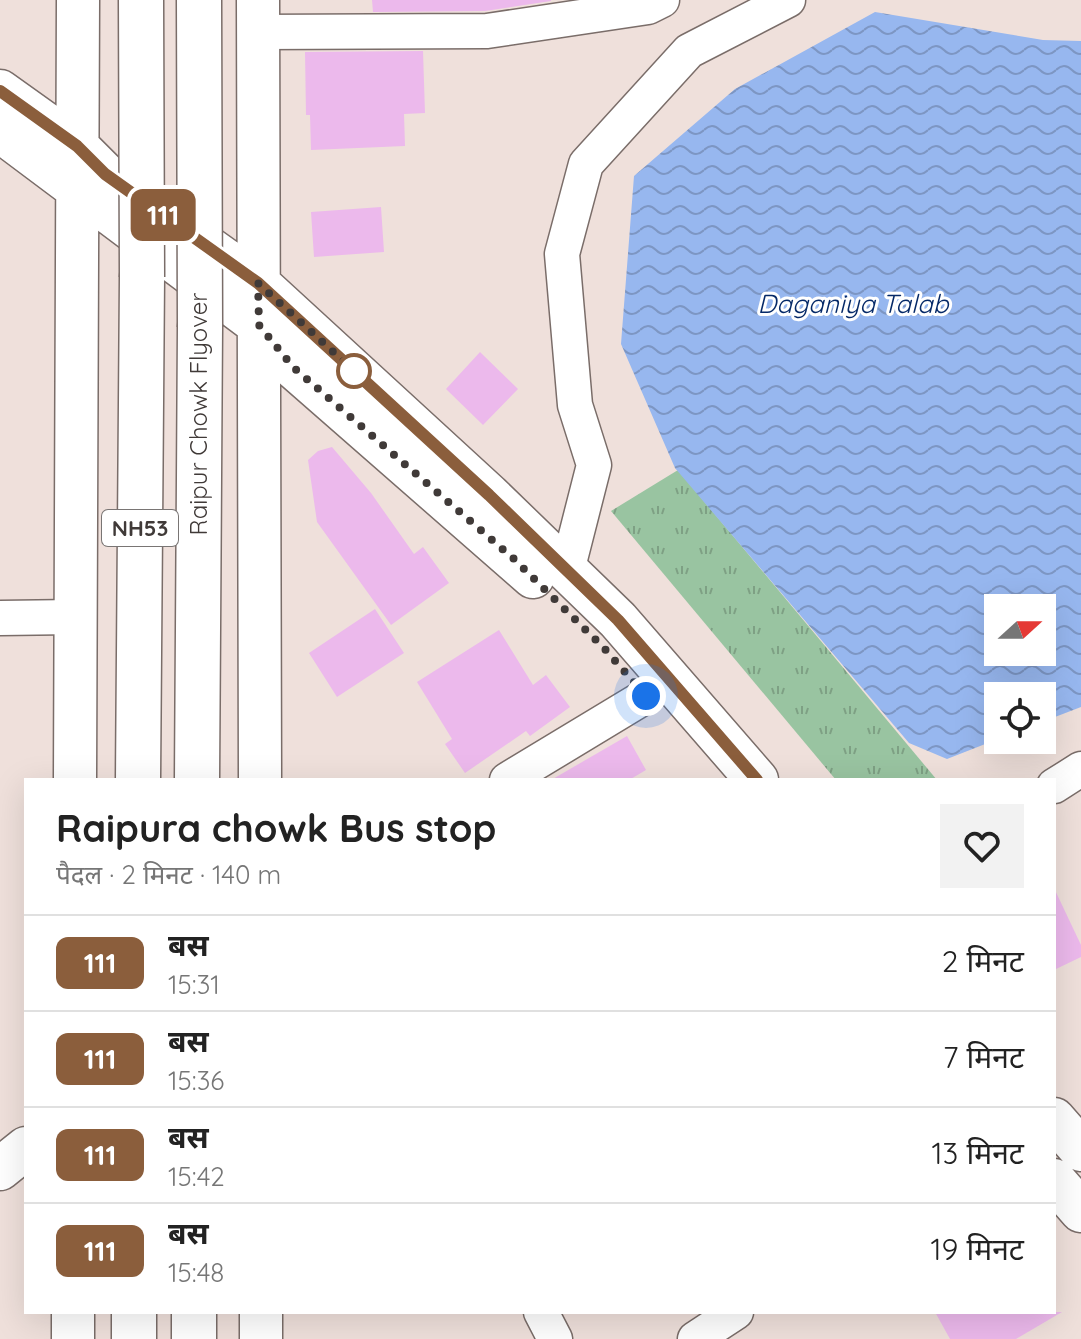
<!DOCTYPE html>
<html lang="hi">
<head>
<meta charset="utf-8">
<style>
  body { margin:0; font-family:Quicksand,"Noto Sans Devanagari",sans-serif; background:#f2f2f2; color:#222; height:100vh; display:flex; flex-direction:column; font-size:30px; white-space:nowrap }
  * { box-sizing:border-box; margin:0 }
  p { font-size:26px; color:#767676 }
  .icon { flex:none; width:44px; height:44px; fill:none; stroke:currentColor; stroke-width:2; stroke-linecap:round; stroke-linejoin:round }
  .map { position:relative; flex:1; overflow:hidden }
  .sheet { position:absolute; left:24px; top:778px; width:1032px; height:536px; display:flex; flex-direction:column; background:#fff; border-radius:0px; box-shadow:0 8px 32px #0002 }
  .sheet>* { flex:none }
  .badge { padding:0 16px; border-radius:12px; font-size:28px; line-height:52px }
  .needle { width:52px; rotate:69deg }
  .buttons { position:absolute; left:984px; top:594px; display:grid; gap:16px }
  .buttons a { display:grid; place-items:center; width:72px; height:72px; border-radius:0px; background:#fff; box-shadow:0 8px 32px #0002; font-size:40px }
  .you { position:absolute; width:40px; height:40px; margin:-20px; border:6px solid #fff; border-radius:50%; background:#1a73e8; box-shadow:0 0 0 12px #1a73e833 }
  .map>.badge { position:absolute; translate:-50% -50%; box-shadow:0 0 0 4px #fff }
  .round { display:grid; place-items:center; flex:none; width:84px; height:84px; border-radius:0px; background:#f2f2f2 }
  .head { display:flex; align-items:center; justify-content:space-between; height:136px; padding:0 32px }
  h1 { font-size:38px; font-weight:700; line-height:60px }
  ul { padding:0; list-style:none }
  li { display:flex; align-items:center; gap:24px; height:96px; padding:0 32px; border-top:2px solid #e0e0e0 }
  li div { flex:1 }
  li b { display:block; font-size:30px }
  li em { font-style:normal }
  li .badge { min-width:88px; font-weight:700; text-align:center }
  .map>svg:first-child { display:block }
  .park { fill:url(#park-tufts) }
  .water { fill:url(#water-waves); fill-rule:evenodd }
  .building { fill:#ecb9ec }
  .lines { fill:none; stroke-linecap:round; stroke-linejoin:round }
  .minor-casing { stroke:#7a6d69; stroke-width:37 }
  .tertiary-casing { stroke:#7a6d69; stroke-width:45 }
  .trunk-casing { stroke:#7a6d69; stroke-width:47 }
  .minor { stroke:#fff; stroke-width:34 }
  .tertiary { stroke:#fff; stroke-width:42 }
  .trunk { stroke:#fff; stroke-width:44 }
  .trunk-bridge-casing { stroke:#7a6d69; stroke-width:47; stroke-linecap:butt }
  .trunk-bridge { stroke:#fff; stroke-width:44 }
  .line-casing { stroke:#fff; stroke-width:18 }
  .line { stroke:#8b5e3c; stroke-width:12 }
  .walk { stroke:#403a38; stroke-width:8; stroke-dasharray:0 14.4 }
  .stop-dot { fill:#fff; stroke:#8b5e3c; stroke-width:4 }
  .labels { text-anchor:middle; stroke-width:6; stroke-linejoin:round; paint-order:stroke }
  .shield { fill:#fff; stroke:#797574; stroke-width:2 }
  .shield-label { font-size:22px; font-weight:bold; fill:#403a38 }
  .street-label { font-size:24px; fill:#403a38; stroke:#fff }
  .water-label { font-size:26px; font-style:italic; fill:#052968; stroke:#fff }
</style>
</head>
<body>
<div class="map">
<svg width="1081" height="1339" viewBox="0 0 1081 1339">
  <defs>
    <pattern id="park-tufts" width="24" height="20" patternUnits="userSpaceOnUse" patternTransform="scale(2)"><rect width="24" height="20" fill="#99c4a1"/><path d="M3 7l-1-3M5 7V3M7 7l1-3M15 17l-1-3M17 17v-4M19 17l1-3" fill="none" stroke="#7ea084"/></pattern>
    <pattern id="water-waves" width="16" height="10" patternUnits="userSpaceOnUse" patternTransform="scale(2)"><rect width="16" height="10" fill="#97b7ef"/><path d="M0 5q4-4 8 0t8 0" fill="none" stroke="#7d96c3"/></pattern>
  </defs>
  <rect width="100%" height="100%" fill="#efe0db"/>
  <!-- park -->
  <path class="park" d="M678,470l259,310h-101l-225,-269z"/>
  <!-- water -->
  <path class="water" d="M875,12l168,28 38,1v666l-39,15v-26h-44v43l-51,20 -38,-16 -234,-275 -54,-124 13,-168 101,-87zM998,608h44v44h-44z"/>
  <!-- building -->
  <path class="building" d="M372,0h179v1l-66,10 -112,1z
    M423,51l2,62 -21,1 1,32 -94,4 -1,-35h-4l-1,-63z
    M381,207l3,45 -70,5 -3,-45z
    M480,352l38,37 -35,36 -37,-36z
    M332,447l39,46 43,61 9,-7 26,36 -58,42 -74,-103 -9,-62 10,-9z
    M375,609l29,44 -67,44 -28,-44z
    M499,630l34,55 13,-10 24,32 -40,29 -4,-5 -61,42 -20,-29 7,-5 -35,-57z
    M627,736l19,34 -17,10h-78z
    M1054,888l27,57v12l-27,13z
    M935,1312h127l-46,27h-66z"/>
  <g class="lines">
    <defs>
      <path id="minor" d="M258,32l229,-1 161,-24 14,-7
        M567,571l27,-106 -19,-60 -13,-151 24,-90 103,-113 99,-51
        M0,618l75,-1
        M507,780l139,-84
        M1054,786l27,-17
        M541,1312l14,27
        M695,1339l41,-27"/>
      <path id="tertiary" d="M258,0l2,780
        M0,91l77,55 28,28 153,109 231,212 129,125 139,160
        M0,131l259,194 34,42 240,210
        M75,780l3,-780
        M1054,1119l27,31
        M0,1169l26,-21
        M1054,1180l27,31
        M261,1312v27
        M73,1339v-27"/>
      <path id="trunk" d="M138,780l4,-503
        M197,780l3,-453
        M134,1339v-27
        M194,1339v-27"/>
    </defs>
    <!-- minor casing -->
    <use href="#minor" class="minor-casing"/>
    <!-- tertiary casing -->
    <use href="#tertiary" class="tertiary-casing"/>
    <!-- trunk casing -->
    <use href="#trunk" class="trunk-casing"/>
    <!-- minor -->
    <use href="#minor" class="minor"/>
    <!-- tertiary -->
    <use href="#tertiary" class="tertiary"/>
    <!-- trunk -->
    <use href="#trunk" class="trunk"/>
    <defs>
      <path id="trunk-bridge" d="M141,0l1,277
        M199,0l1,327"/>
    </defs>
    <!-- trunk-bridge casing -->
    <use href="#trunk-bridge" class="trunk-bridge-casing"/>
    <!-- trunk-bridge -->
    <use href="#trunk-bridge" class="trunk-bridge"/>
  </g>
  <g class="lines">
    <defs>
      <path id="line" d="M0,91l77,55 28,28 153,109 231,212 129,125 139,160"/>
    </defs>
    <!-- line casing -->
    <use href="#line" class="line-casing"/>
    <!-- line -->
    <use href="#line" class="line"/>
    <!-- walk -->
    <path class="walk" d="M354,371l-96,-88 1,42 34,42 221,192 89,88 43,49"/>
  </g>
  <!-- markers -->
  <circle class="stop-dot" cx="354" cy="371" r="16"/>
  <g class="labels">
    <!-- shield labels -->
    <rect class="shield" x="102" y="510" width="76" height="36" rx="6"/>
    <g class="shield-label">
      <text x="140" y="536">NH53</text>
    </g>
    <!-- street labels -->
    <g class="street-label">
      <text transform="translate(199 414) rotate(-90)" y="8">Raipur Chowk Flyover</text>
    </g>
    <!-- water labels -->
    <g class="water-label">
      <text x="853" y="313">Daganiya Talab</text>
    </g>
  </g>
</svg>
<div class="buttons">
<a><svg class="needle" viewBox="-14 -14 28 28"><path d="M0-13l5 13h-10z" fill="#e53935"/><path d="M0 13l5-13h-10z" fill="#767676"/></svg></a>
<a><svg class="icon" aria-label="locate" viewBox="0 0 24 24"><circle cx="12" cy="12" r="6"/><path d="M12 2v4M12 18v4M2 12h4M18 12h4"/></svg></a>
</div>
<div class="you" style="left:646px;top:696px"></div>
<b class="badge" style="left:163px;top:215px;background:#8b5e3c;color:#fff">111</b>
<section class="sheet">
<div class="head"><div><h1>Raipura chowk Bus stop</h1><p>पैदल · 2 मिनट · 140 m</p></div><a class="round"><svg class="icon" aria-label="heart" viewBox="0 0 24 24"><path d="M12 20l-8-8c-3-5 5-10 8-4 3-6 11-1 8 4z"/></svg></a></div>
<ul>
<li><span class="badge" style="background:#8b5e3c;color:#fff">111</span><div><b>बस</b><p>15:31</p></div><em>2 मिनट</em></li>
<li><span class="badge" style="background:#8b5e3c;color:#fff">111</span><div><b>बस</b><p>15:36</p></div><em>7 मिनट</em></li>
<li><span class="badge" style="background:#8b5e3c;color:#fff">111</span><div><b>बस</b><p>15:42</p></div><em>13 मिनट</em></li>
<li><span class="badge" style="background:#8b5e3c;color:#fff">111</span><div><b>बस</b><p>15:48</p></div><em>19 मिनट</em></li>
</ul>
</section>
</div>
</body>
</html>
